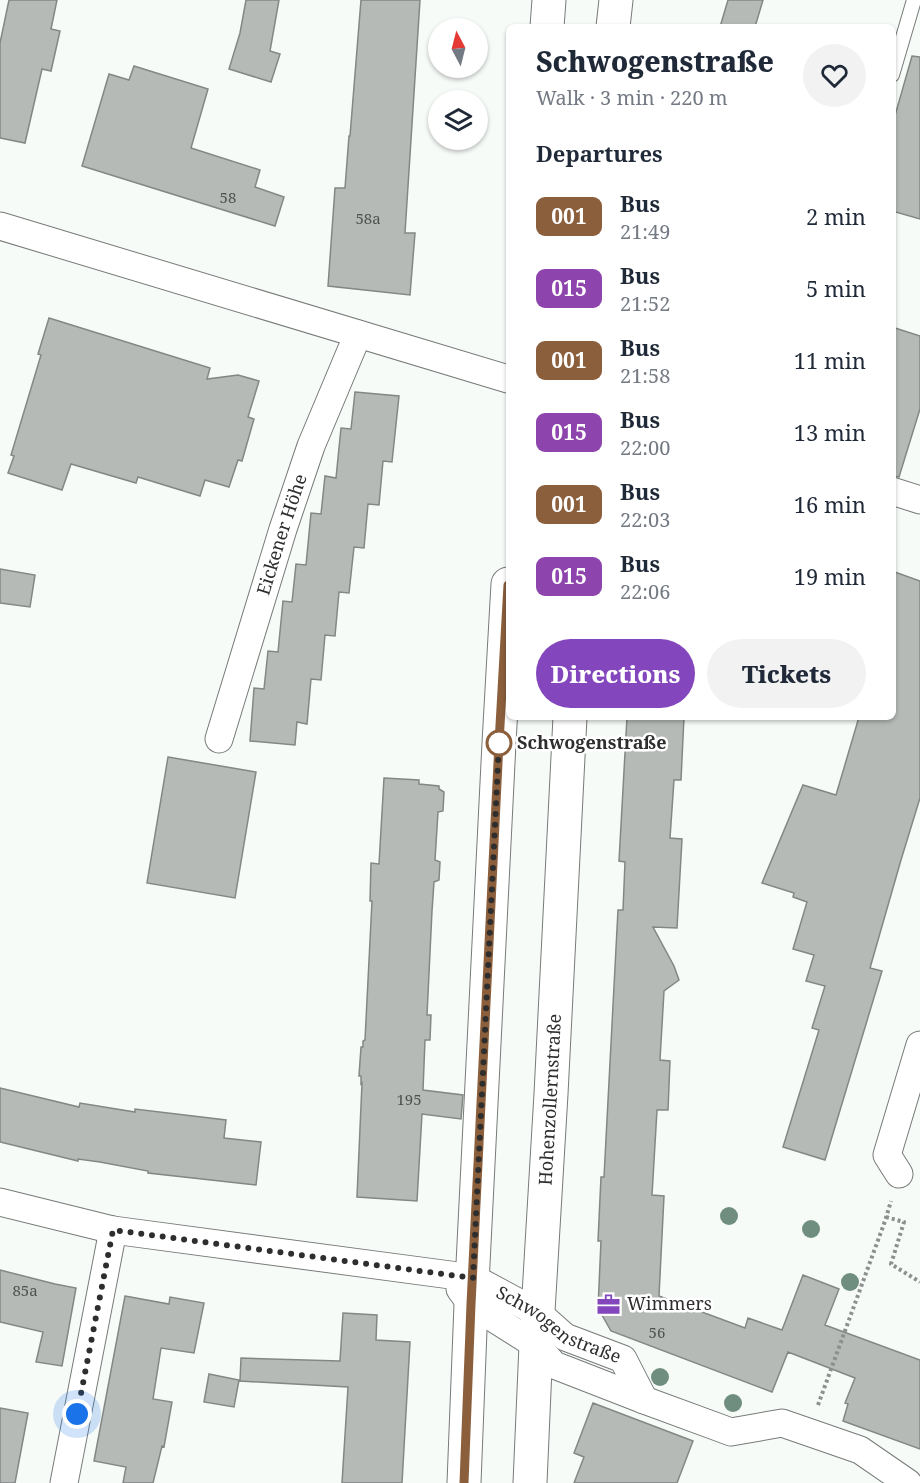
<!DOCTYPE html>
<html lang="en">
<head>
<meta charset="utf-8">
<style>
  body { margin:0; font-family:"Noto Serif",serif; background:#f2f2f3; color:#1f2937; height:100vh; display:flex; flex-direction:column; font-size:22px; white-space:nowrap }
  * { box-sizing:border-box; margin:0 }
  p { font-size:20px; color:#747a83 }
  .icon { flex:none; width:33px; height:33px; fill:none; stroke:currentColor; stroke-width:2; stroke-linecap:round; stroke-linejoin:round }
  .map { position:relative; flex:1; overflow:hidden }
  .side { position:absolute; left:506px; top:24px; width:390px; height:696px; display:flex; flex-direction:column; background:#fff; border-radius:9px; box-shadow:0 2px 4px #0004 }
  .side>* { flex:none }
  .badge { padding:0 12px; border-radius:9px; font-size:21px; line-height:39px }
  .needle { width:39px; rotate:353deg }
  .fabs { position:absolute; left:428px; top:18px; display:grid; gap:12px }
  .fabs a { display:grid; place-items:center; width:60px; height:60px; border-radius:50%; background:#fff; box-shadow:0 2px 4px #0004; font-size:30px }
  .you { position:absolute; width:30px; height:30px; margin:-15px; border:4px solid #fff; border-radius:50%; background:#1a73e8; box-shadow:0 0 0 9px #1a73e833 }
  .map>.badge { position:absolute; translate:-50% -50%; box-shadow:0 0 0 3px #fff }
  h2 { padding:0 30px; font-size:22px; line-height:54px }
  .round { display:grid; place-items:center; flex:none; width:63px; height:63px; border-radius:32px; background:#f2f2f3 }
  .overview { display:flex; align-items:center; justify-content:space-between; height:102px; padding:0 30px }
  h1 { font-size:28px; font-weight:800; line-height:45px }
  .button { display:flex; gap:12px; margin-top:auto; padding:12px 30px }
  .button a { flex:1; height:69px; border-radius:36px; background:#8446bc; color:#fff; font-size:24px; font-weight:800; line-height:69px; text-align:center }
  .button a+a { background:#f2f2f3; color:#1f2937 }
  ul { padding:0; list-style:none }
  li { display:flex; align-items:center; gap:18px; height:72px; padding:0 30px }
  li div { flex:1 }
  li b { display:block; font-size:22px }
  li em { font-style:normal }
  li .badge { min-width:66px; font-weight:700; text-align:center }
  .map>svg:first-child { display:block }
  .building { fill:#b6bab7; stroke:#838785; stroke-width:1.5 }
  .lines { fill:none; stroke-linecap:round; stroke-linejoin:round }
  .service-casing { stroke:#777a78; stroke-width:16 }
  .minor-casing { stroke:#777a78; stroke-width:29 }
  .primary-casing { stroke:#777a78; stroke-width:35 }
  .path { stroke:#8c8f8d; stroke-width:4; stroke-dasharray:3 3; stroke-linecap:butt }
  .service { stroke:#fff; stroke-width:14 }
  .minor { stroke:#fff; stroke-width:27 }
  .primary { stroke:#fff; stroke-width:33 }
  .tree { fill:#6f8e7f }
  .line-casing { stroke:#fff; stroke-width:14 }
  .line { stroke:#8b5e3c; stroke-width:9 }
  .walk { stroke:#2d2e2d; stroke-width:6; stroke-dasharray:0 10.8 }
  .stop-dot { fill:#fff; stroke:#8b5e3c; stroke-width:3 }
  .labels { text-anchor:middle; stroke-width:5; stroke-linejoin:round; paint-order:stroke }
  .number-label { font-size:15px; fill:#4f5150 }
  .street-label { font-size:18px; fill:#2d2e2d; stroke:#fff }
  .stop-label { font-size:18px; font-weight:bold; fill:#2d2e2d; stroke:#fff; text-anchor:start }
  .poi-label { font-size:18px; fill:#2d2e2d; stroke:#fff; text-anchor:start }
</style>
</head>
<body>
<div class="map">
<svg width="920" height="1483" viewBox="0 0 920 1483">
  <rect width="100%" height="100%" fill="#f7fbf8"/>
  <!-- building -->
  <path class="building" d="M9,0h48l-6,29 9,2 -9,40 -9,-2 -17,74 -25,-5v-95z
    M246,0h33l-9,51 10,3 -9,28 -42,-13 11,-36z
    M361,0h59l-15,233h10l-5,62 -82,-9 7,-98h10l4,-52h1z
    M728,0h35l-8,27h-35z
    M912,56l8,1v162l-28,-8v-85z
    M134,66l74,23 -17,59 69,22 -5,17 29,10 -9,29 -193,-60 27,-92 20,6z
    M49,318l161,50 -3,11 31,-4 21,6 -11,36 6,2 -12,42 -4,-1 -9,27 -24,-7 -5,16 -62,-19 -2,6 -65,-19 -9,26 -54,-17 6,-17 -3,-1 30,-100 -3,-1z
    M892,327l28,9v73l-21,68 -7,-1z
    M355,392l44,4 -7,66 -9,-1 -4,44 -11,-1 -4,44 -10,-1 -5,46 -10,-1 -4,44 -10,-1 -4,45 -10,-1 -4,45 -10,-2 -2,23 -45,-4 4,-53 10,1 4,-38 10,1 5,-51 9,1 4,-38 10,1 5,-52 10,1 4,-38 11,2 5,-50 10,1z
    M0,569l35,6 -5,32 -30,-4z
    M892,571l28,10v217l-19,62 -31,108 12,3 -57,189 -42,-13 36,-117 -7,-2 13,-42 -19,-5 8,-26 -21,-6 14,-47 -14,-5 1,-4 -32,-10 41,-98 33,10 23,-78h33z
    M627,717h57l-3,63h-7l-4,58 12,1 -5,89 -24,-1 21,39 5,14 -15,11 -4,69 10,1 -2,49h-11l-5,85 12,1 -5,100 86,32 3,-10 34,12 21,-55 36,14 -14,36 95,35v89l-77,-28 5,-17 -3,-1 10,-25 -67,-26 -16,40 -161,-61 -13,-23 3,-67h-3l3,-64h3l14,-267h5l2,-48 -6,-1z
    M168,757l88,15 -21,126 -88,-15z
    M384,778l35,2v4l20,2v3l5,3 -1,19 -5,1 -3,48 5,2 -1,18 -5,2 -2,29 -5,104h4l-1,25h-5l-2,50 40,5 -2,24 -39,-5 -5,87 -60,-4 5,-114 -1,1v-8h-2l2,-29h2v-6l2,-1 7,-139h-2l1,-38 8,1z
    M0,1088l79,19 1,-4 55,9v-3l91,11 -2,18 37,4 -5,43 -108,-12v-2l-48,-9 -22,-3v2l-78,-19z
    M0,1270l55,14 21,4 -14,78 -26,-4 7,-30 -43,-10z
    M125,1296l44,8 1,-7 34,6 -10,50 -33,-5 -8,51 19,3 -8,45 -2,-1 -9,37h-30l3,-16 -32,-6z
    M343,1313l34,2 -1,25 34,2 -8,141h-60l6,-96 -108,-6 1,-23 99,3z
    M209,1374l30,6 -5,27 -30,-5z
    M593,1403l100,38 -16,42h-103l10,-26 -10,-4z
    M0,1408l28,5 -13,70h-15z"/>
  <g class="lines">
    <defs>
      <path id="service" d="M892,75l22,-75"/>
      <g id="minor">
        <path d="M0,226l508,153"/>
        <path d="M892,491l28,9"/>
        <path id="s1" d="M219,739l64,-210 28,-83 47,-112"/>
        <path d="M899,1174l-12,-19 33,-110"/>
        <path id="s2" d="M0,1202l113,28 360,48 65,35 27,24 58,22 21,41"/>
        <path d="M460,1289l11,15 65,41 18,20 90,35 87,32 51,-9 78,27 48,33"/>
        <path d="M64,1483l49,-253"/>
      </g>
      <g id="primary">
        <path d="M547,27l2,-27"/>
        <path d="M613,27l3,-27"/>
        <path d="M464,1483l7,-179 28,-561 9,-159"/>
        <path id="s3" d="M530,1483l6,-138 15,-251 19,-377"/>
      </g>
    </defs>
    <!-- service casing -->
    <use href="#service" class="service-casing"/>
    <!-- minor casing -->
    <use href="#minor" class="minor-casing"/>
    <!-- primary casing -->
    <use href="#primary" class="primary-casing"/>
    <!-- path -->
    <path class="path" d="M886,1217l18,5 -13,42 29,18
      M818,1405l67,-184 6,-20"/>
    <!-- service -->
    <use href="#service" class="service"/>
    <!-- minor -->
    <use href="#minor" class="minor"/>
    <!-- primary -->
    <use href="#primary" class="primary"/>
  </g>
  <!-- trees -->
  <g class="tree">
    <circle cx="729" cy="1216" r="9"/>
    <circle cx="811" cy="1229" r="9"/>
    <circle cx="850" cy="1282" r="9"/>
    <circle cx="660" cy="1377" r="9"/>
    <circle cx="733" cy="1403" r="9"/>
  </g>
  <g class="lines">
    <defs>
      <path id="line" d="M464,1483l7,-179 28,-561 9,-158"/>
    </defs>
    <!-- line casing -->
    <use href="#line" class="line-casing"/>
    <!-- line -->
    <use href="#line" class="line"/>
    <!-- walk -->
    <path class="walk" d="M77,1414l36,-184 360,48 26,-535"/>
  </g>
  <!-- icons -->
  <defs>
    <symbol id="office-bare" viewBox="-9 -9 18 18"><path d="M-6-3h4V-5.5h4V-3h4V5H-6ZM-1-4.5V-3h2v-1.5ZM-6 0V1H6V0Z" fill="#8446bc" stroke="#fff" stroke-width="2.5" paint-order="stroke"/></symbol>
  </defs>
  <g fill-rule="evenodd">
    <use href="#office-bare" x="592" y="1288" width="33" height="33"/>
  </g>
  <!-- markers -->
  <circle class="stop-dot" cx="499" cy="743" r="12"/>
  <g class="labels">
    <!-- number labels -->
    <g class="number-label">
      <text x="228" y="203">58</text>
      <text x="368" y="224">58a</text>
      <text x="409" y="1105">195</text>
      <text x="25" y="1296">85a</text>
      <text x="657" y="1338">56</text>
    </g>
    <!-- street labels -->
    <g class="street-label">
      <text dy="6" stroke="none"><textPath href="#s1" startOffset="214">Eickener Höhe</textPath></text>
      <text dy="6" stroke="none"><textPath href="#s3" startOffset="384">Hohenzollernstraße</textPath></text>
      <text dy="6" stroke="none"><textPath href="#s2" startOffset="578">Schwogenstraße</textPath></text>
    </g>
    <!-- stop labels -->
    <g class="stop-label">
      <text x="517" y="749">Schwogenstraße</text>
    </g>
    <!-- poi labels -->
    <g class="poi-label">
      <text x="627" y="1310">Wimmers</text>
    </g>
  </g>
</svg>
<div class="fabs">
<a><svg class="needle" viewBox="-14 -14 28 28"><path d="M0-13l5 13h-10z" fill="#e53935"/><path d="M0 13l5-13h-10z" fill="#747a83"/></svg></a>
<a><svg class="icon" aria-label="layers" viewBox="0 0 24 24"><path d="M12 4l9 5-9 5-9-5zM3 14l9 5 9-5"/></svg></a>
</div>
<div class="you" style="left:77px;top:1414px"></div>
<section class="side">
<div class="overview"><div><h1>Schwogenstraße</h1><p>Walk · 3 min · 220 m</p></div><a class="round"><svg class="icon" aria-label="heart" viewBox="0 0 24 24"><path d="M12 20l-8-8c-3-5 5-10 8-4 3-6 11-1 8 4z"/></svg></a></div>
<h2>Departures</h2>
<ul>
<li><span class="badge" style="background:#8b5e3c;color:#fff">001</span><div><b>Bus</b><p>21:49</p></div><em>2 min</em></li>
<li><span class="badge" style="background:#8e44ad;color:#fff">015</span><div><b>Bus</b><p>21:52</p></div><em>5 min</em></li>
<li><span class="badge" style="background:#8b5e3c;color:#fff">001</span><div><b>Bus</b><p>21:58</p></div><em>11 min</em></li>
<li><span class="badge" style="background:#8e44ad;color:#fff">015</span><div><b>Bus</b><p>22:00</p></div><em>13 min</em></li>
<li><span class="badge" style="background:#8b5e3c;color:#fff">001</span><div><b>Bus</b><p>22:03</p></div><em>16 min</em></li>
<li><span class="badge" style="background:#8e44ad;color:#fff">015</span><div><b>Bus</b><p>22:06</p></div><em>19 min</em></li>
</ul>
<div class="button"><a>Directions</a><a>Tickets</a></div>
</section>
</div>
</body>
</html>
